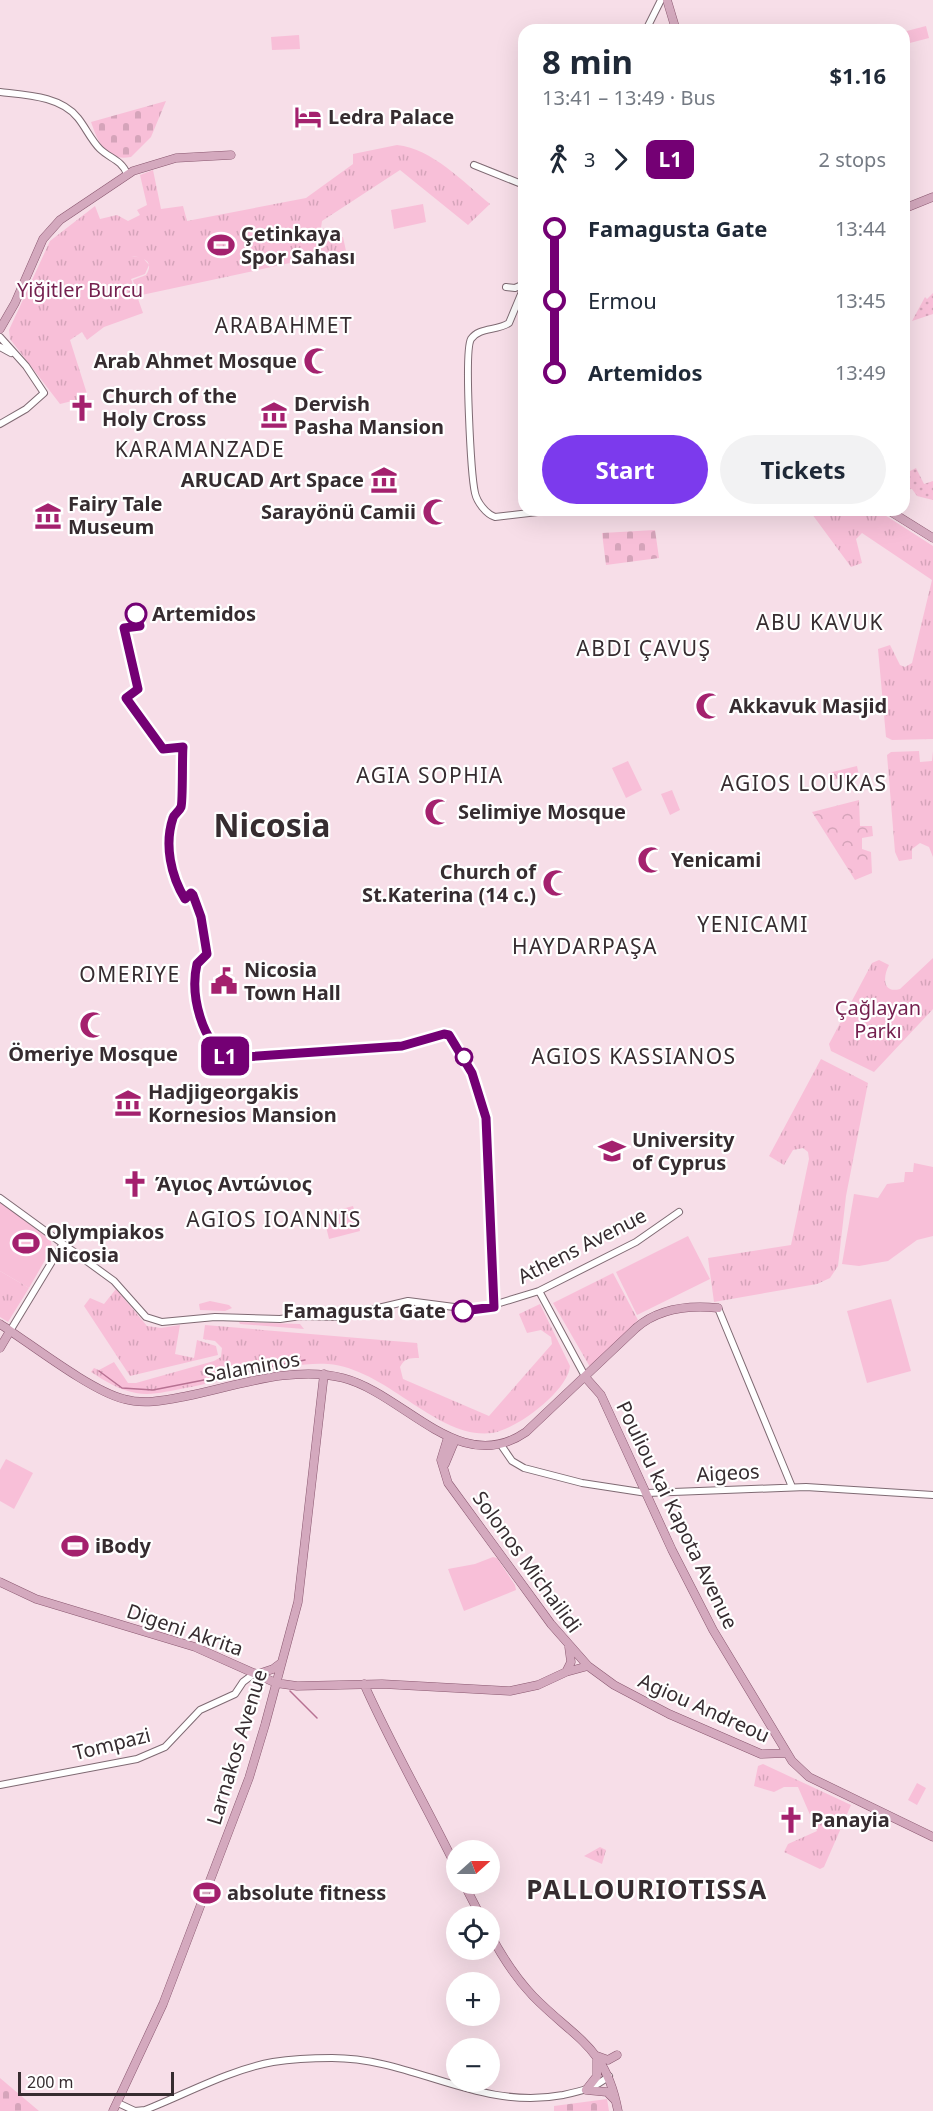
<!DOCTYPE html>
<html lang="en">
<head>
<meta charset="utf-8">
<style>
  body { margin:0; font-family:"Noto Sans",sans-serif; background:#f2f2f3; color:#1f2937; height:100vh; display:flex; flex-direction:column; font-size:22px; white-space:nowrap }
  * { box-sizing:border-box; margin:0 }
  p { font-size:20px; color:#747a83 }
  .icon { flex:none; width:33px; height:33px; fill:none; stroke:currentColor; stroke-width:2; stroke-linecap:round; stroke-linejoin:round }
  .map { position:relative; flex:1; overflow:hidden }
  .details { position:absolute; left:518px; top:24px; width:392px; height:492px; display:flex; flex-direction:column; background:#fff; border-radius:18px; box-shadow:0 6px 24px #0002 }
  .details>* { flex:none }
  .badge { padding:0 12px; border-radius:9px; font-size:21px; line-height:39px }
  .needle { width:39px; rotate:69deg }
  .buttons { position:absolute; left:446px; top:1840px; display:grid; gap:12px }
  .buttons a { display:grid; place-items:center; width:54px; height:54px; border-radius:50%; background:#fff; box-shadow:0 6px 24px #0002; font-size:30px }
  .scale { position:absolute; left:18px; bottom:15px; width:156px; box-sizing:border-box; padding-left:6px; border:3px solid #362c30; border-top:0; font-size:16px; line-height:21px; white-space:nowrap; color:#362c30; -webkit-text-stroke:4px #fff; paint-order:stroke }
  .map>.badge { position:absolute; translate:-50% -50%; box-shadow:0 0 0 3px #fff }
  .legs { display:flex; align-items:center; gap:9px; height:66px; padding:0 24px; font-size:20px }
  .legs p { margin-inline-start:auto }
  .head { display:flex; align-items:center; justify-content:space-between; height:102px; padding:0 24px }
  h1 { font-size:33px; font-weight:700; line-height:45px }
  .action { display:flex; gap:12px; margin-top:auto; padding:12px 24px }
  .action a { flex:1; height:69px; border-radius:36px; background:#7c3aed; color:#fff; font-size:24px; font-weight:700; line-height:69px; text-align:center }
  .action a+a { background:#f2f2f3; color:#1f2937 }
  ul { padding:0 24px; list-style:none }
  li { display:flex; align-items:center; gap:21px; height:72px; font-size:22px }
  li i { display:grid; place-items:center; width:9px; height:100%; margin:0 8px; background:currentColor }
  li i::after { content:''; width:15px; height:15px; margin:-8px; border:4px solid; border-radius:50%; background:#fff }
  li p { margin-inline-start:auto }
  li:first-child i { background:linear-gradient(#0000 50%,currentColor 0) }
  li:last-child i { background:linear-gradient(currentColor 50%,#0000 0) }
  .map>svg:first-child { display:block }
  .grass { fill:#f8bfd8 }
  .forest { fill:url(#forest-crowns) }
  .cemetery { fill:url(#cemetery-stones) }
  .park { fill:url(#park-tufts) }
  .garden { fill:url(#garden-dots) }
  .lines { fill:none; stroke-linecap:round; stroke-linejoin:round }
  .stream { stroke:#b77192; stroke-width:1.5 }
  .minor-casing { stroke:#7f6a73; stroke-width:8 }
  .major-casing { stroke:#8a5870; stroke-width:9 }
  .minor { stroke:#fff; stroke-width:6 }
  .major { stroke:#d4a9be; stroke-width:8 }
  .line-1-casing { stroke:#fff; stroke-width:14 }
  .line-1 { stroke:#740074; stroke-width:9 }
  .stop-1-dot { fill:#fff; stroke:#740074; stroke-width:3 }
  .labels { text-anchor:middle; stroke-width:4.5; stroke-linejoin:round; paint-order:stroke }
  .poi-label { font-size:20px; font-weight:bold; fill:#362c30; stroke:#fff; text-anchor:start }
  .park-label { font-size:20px; fill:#741f4e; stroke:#fff }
  .stop-label { font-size:20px; font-weight:bold; fill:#362c30; stroke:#fff; text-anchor:start }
  .street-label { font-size:20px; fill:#362c30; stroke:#fff }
  .neighbourhood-label { font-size:21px; letter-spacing:1.5px; fill:#362c30; stroke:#fff }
  .district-label { font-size:26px; font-weight:bold; letter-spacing:1.5px; fill:#362c30; stroke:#fff }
  .town-label { font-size:32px; font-weight:bold; fill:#362c30; stroke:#fff }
</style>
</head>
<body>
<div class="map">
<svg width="933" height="2111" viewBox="0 0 933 2111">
  <defs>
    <pattern id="forest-crowns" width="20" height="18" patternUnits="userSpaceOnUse" patternTransform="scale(1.5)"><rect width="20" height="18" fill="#f8bfd8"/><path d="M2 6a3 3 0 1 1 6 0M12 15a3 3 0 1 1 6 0" fill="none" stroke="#d5a4ba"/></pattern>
    <pattern id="cemetery-stones" width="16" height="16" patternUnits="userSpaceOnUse" patternTransform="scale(1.5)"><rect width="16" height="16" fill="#f8bfd8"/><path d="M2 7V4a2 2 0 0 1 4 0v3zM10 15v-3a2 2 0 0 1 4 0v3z" fill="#d5a4ba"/></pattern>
    <pattern id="park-tufts" width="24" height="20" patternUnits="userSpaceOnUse" patternTransform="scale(1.5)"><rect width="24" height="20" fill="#f8bfd8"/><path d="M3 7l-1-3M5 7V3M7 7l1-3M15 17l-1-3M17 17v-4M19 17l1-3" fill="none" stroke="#d5a4ba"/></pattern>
    <pattern id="garden-dots" width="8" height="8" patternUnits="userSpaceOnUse" patternTransform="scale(1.5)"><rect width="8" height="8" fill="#f8bfd8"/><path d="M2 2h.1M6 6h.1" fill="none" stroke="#d5a4ba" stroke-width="1.8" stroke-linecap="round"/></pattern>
  </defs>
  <rect width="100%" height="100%" fill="#f7dee8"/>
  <!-- grass -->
  <path class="grass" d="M926,26l3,12 -23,6 -3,-12z
    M299,35l1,14 -28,1 -1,-13z
    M423,204l3,18 -32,7 -3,-19z
    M628,761l14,29 -16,8 -14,-30z
    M672,790l8,20 -10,5 -9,-21z
    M914,1163l19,4v69l-16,4 -29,21 -29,5 -17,-2 12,-70 24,4 9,-14 17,-2 1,-10h8z
    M0,1199l51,42 1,7 -23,40 -29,-17z
    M353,1206l7,25 -31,8 -6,-25z
    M688,1236l22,43 -73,36 -21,-43z
    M891,1299l20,72 -44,12 -20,-72z
    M210,1301l19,4 3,3 -7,3 -25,-1 -1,-6z
    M239,1322l61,2 4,5 -64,-5z
    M6,1459l27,14 -19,36 -14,-8v-31z
    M493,1557l4,1 18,27 1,5 -52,21 -16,-42 27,-5z
    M917,1783l9,5 -9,17 -9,-5z"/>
  <!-- forest -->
  <path class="forest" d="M857,766l2,10 -30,4 -1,-7z
    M859,800l1,26h12l1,10 -11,2v11l9,3 1,21 -17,7 -43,-68z"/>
  <!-- cemetery -->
  <path class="cemetery" d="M166,101l-15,36 -20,20c-25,5 -33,-15 -40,-35z
    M655,530l4,28 -53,7 -4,-32z
    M0,2078l39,33h-39z
    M607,2099l2,12h-55v-5z"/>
  <!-- park -->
  <path class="park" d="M397,145c36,4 66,37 93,59l-22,21 -68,-55 -78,51 -1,7 5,7 17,2 3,14 -209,45 -4,-16 13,-5c9,-14 -3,-18 -15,-19l12,2 6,7 -4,9 -14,5 12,34 -39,14 -17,13 -5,-8 -12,8 18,57 -28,7 -50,-65 -1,-9 41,-89 45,-35 5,13 17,-4 11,6 12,-6 -3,-5 10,-5 -7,-30 13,-5 8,39 22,-3 4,15 119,-23 47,-34v-10z
    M809,510h68l56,36v193l-41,1 -6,-3 -8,-88 12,-4 10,20 5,2 7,-4 20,-83 -70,-47 -6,6 6,24 -11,4z
    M919,751l1,11 12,-1 1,-10v106l-4,-10 -9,-4 -8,6v10l-13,2 -4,-9 -8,-97 4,-3z
    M933,958v51l-59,63 -43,-21 -2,-7 43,-81 7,-3 10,5c-6,11 -7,29 11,24z
    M821,1059l47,24 -22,113 -8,70 -8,12 -13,6 -103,18 -6,-44 83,-13 18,-86 -1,-7 -5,-4 -10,2 -9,15 -15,-9z
    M0,1271l29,17 -21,34 -8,-5z
    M613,1273l25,47 -48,47 -37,-64z
    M116,1289l31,37 14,2 19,-3 -5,29 19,4 3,-18 19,6 2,9 -88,21 -46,-70 6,-8 14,6z
    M540,1304l30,62c-2,25 -54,64 -78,67 -55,7 -104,-64 -164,-69 -37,-3 -105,17 -143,24 -16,3 -33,8 -49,5 -17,-3 -31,-12 -45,-21l3,-4 5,2 15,-8 14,21h8l78,-22 7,-4 1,-9 -7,-7 -12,-2 2,-14 212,18 2,15c-10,0 -14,0 -19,9l3,12 86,37 63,-72 -1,-7 -10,-7 -14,3 -8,-19z
    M763,1764l88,41 -27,62 -4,2 -36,-17 4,-8 29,-13 -19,-44h-14l-10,5 -20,-6 4,-20z
    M600,1847l6,3 -4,14 -18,-8z"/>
  <!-- garden -->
  <path class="garden" d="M933,293v21l-21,7 13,-24 2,2z
    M916,468l8,16 9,-3v19l-16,-4 -5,-7 -8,1v-16z"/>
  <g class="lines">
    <!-- stream -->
    <path class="stream" d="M99,1371l23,17 31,2 152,-30
      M290,1691l27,27"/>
    <defs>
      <path id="minor" d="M646,30l15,-30
        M0,92c26,3 61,4 78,26 8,10 13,22 22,31 9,9 22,11 27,25
        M474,165l50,20
        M506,287l9,1 9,-4
        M524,287l-15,36c-12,8 -30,4 -38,16 -7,12 0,136 4,154 2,9 11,21 20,24l60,-7
        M0,337l26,29 18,27 -18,16 -26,15
        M0,347l11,6
        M0,1198l114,83 32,36 16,5 53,-5 65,2 21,-3 39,1 68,-16 69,9 62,-19 97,-49 43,-30
        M539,1291l47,87
        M718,1308l74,179
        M10,1331l52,-86
        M501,1445l11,16 12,7 58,15 65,10 159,-6 127,8
        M0,1785l137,-26 28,-12 35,-37 35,-16 8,-12 12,-9
        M118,2103l17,8 10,-1c41,-16 84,-40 128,-48 19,-3 40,-4 59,-4 82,0 146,53 231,37 18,-4 32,-7 46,-19"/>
      <path id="major" d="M667,0l9,30
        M903,209l30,-12
        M0,329l15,-26 28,-64 17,-19 73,-49 43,-13 55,-3
        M888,510l45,28
        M0,1324c31,20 91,67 124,75 21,6 42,1 63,-3 49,-10 106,-31 156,-18 62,16 117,100 183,54l110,-104c23,-20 53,-23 82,-20
        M0,1348l10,-17
        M586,1378l15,17 71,155 41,80 79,131 17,16 124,60
        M448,1437l-7,23 7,23 103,141 37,42 26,19 55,29 92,40 26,-1
        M445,1464l10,-24
        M0,1582l36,17 159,48 81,36 21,3 85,-2 128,7 28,-6 28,-13 22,-6
        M566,1672l5,-10 -2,-15
        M258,1674l15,-5 8,-6
        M364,1684c28,63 62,121 92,183
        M464,1884l17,33
        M489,1932c12,23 26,45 44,64 42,43 73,50 85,115
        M597,2056l11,4 9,-5
        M586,2090l11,-14v-16
        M586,2090l21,2 8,8
        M113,2111l50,-107 86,-226 16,-53 33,-123 26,-228"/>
    </defs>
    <!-- minor casing -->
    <use href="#minor" class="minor-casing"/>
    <!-- major casing -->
    <use href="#major" class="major-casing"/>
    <!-- minor -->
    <use href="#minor" class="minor"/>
    <!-- major -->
    <use href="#major" class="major"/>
  </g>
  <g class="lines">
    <defs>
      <path id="line-1" d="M136,614l4,12 -16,2 14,61 -12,9 37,51 20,-2c-1,9 0,55 -2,60 -2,5 -7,7 -8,11 -9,27 -2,58 12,81l6,-6 2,2 8,22 6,37 -10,10c-7,30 4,79 33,94l172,-12 42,-12 5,1 23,38 14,45 8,189 -31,4"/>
    </defs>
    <!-- line-1 casing -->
    <use href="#line-1" class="line-1-casing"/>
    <!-- line-1 -->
    <use href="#line-1" class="line-1"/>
  </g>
  <!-- icons -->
  <defs>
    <symbol id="hotel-bare" viewBox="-9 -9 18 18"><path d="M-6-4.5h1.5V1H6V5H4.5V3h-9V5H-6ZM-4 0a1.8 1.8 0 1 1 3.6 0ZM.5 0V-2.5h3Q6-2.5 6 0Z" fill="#a4216e" stroke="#fff" stroke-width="2.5" paint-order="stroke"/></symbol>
    <symbol id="stadium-bare" viewBox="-9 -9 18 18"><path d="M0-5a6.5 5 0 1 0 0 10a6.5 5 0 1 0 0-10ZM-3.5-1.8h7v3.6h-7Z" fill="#a4216e" stroke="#fff" stroke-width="2.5" paint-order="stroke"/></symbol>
    <symbol id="mosque-bare" viewBox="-9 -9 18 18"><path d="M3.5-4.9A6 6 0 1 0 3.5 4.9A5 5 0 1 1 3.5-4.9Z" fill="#a4216e" stroke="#fff" stroke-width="2.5" paint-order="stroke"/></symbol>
    <symbol id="church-bare" viewBox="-9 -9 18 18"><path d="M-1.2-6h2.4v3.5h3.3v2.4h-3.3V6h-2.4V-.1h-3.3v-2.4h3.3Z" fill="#a4216e" stroke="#fff" stroke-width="2.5" paint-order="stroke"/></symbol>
    <symbol id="museum-bare" viewBox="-9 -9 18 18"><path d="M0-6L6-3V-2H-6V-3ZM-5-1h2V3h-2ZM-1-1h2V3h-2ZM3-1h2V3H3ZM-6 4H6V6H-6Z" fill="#a4216e" stroke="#fff" stroke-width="2.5" paint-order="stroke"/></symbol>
    <symbol id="civic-bare" viewBox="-9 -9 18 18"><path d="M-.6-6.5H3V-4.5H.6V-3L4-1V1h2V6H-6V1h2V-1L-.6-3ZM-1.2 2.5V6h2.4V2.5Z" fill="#a4216e" stroke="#fff" stroke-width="2.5" paint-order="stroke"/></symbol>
    <symbol id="university-bare" viewBox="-9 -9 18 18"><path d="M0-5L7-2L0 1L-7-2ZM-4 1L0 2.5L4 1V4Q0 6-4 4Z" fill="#a4216e" stroke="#fff" stroke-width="2.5" paint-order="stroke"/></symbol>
  </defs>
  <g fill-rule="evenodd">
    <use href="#hotel-bare" x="289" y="98" width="38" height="38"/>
    <use href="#stadium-bare" x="202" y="226" width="38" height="38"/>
    <use href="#mosque-bare" x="298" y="342" width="38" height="38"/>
    <use href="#church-bare" x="63" y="389" width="38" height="38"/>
    <use href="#museum-bare" x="255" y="396" width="38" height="38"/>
    <use href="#museum-bare" x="365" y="461" width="38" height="38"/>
    <use href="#mosque-bare" x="417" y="493" width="38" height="38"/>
    <use href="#museum-bare" x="29" y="497" width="38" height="38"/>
    <use href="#mosque-bare" x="690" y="687" width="38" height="38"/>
    <use href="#mosque-bare" x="419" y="793" width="38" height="38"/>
    <use href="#mosque-bare" x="632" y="841" width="38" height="38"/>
    <use href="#mosque-bare" x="537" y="864" width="38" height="38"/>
    <use href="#civic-bare" x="205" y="962" width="38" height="38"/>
    <use href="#mosque-bare" x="74" y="1006" width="38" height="38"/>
    <use href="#museum-bare" x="109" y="1084" width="38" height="38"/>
    <use href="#university-bare" x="593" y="1132" width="38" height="38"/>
    <use href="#church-bare" x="116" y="1165" width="38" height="38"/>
    <use href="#stadium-bare" x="7" y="1224" width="38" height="38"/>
    <use href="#stadium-bare" x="56" y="1527" width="38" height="38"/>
    <use href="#church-bare" x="772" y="1801" width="38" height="38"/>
    <use href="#stadium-bare" x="188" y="1874" width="38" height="38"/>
  </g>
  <!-- markers -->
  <g class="stop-1-dot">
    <circle cx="136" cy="614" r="10"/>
    <circle cx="464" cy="1057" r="8"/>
    <circle cx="463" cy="1311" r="10"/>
  </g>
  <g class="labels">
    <!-- poi labels -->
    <g class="poi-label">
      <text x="328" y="124">Ledra Palace</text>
      <text x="241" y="241">Çetinkaya<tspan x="241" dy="23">Spor Sahası</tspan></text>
      <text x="297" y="368" text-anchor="end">Arab Ahmet Mosque</text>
      <text x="102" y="403">Church of the<tspan x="102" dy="23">Holy Cross</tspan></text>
      <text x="294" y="411">Dervish<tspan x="294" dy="23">Pasha Mansion</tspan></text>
      <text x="364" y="487" text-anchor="end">ARUCAD Art Space</text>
      <text x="68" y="511">Fairy Tale<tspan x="68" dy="23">Museum</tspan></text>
      <text x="416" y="519" text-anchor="end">Sarayönü Camii</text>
      <text x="729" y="713">Akkavuk Masjid</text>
      <text x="458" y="819">Selimiye Mosque</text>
      <text x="671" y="867">Yenicami</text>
      <text x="536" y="879" text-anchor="end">Church of<tspan x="536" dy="23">St.Katerina (14 c.)</tspan></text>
      <text x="244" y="977">Nicosia<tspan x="244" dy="23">Town Hall</tspan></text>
      <text x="93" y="1061" text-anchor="middle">Ömeriye Mosque</text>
      <text x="148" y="1099">Hadjigeorgakis<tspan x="148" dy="23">Kornesios Mansion</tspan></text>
      <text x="632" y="1147">University<tspan x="632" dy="23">of Cyprus</tspan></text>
      <text x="155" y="1191">Άγιος Αντώνιος</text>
      <text x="46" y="1239">Olympiakos<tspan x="46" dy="23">Nicosia</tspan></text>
      <text x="95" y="1553">iBody</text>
      <text x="811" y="1827">Panayia</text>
      <text x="227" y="1900">absolute fitness</text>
    </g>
    <!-- park labels -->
    <g class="park-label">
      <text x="80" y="297">Yiğitler Burcu</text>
      <text x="878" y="1015">Çağlayan<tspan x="878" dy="23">Parkı</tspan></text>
    </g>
    <!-- stop labels -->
    <g class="stop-label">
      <text x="152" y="621">Artemidos</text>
      <text x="446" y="1318" text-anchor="end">Famagusta Gate</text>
    </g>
    <!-- street labels -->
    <g class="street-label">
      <text transform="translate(582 1246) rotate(-27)" y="7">Athens Avenue</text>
      <text transform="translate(252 1367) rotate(-10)" y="7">Salaminos</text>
      <text transform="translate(728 1473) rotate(-3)" y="7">Aigeos</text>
      <text transform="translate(677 1515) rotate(64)" y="7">Pouliou kai Kapota Avenue</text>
      <text transform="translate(527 1562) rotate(54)" y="7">Solonos Michailidi</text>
      <text transform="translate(185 1630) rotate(19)" y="7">Digeni Akrita</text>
      <text transform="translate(704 1708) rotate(24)" y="7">Agiou Andreou</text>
      <text transform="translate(112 1744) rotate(-14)" y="7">Tompazi</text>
      <text transform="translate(237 1747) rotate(-73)" y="7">Larnakos Avenue</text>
    </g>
    <!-- neighbourhood labels -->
    <g class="neighbourhood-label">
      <text x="284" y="333">ARABAHMET</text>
      <text x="200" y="457">KARAMANZADE</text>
      <text x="820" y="630">ABU KAVUK</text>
      <text x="644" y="656">ABDI ÇAVUŞ</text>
      <text x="430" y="783">AGIA SOPHIA</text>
      <text x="804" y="791">AGIOS LOUKAS</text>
      <text x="753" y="932">YENICAMI</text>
      <text x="585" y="954">HAYDARPAŞA</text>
      <text x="130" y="982">OMERIYE</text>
      <text x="634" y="1064">AGIOS KASSIANOS</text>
      <text x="274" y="1227">AGIOS IOANNIS</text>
    </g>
    <!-- district labels -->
    <g class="district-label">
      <text x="647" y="1899">PALLOURIOTISSA</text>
    </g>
    <!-- town labels -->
    <g class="town-label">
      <text x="272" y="837">Nicosia</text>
    </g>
  </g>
</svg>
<div class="buttons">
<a><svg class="needle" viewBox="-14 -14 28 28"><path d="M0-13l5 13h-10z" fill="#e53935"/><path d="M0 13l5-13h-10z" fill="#747a83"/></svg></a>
<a><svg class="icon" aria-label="locate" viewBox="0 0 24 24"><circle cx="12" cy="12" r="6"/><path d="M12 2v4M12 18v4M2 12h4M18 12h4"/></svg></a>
<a>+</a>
<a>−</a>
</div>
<div class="scale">200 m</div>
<b class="badge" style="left:225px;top:1056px;background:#740074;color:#fff">L1</b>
<section class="details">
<div class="head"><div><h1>8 min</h1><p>13:41 – 13:49 · Bus</p></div><b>$1.16</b></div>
<div class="legs"><svg class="icon" aria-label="walk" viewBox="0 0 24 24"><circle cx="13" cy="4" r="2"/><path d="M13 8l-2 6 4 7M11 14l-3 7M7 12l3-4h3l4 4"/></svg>3<svg class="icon" aria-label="forward" viewBox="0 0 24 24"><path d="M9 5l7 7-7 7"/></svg><b class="badge" style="background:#740074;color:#fff">L1</b><p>2 stops</p></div>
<ul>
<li><i style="color:#740074"></i><b>Famagusta Gate</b><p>13:44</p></li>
<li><i style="color:#740074"></i><span>Ermou</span><p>13:45</p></li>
<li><i style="color:#740074"></i><b>Artemidos</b><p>13:49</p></li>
</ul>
<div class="action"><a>Start</a><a>Tickets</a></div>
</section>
</div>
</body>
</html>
